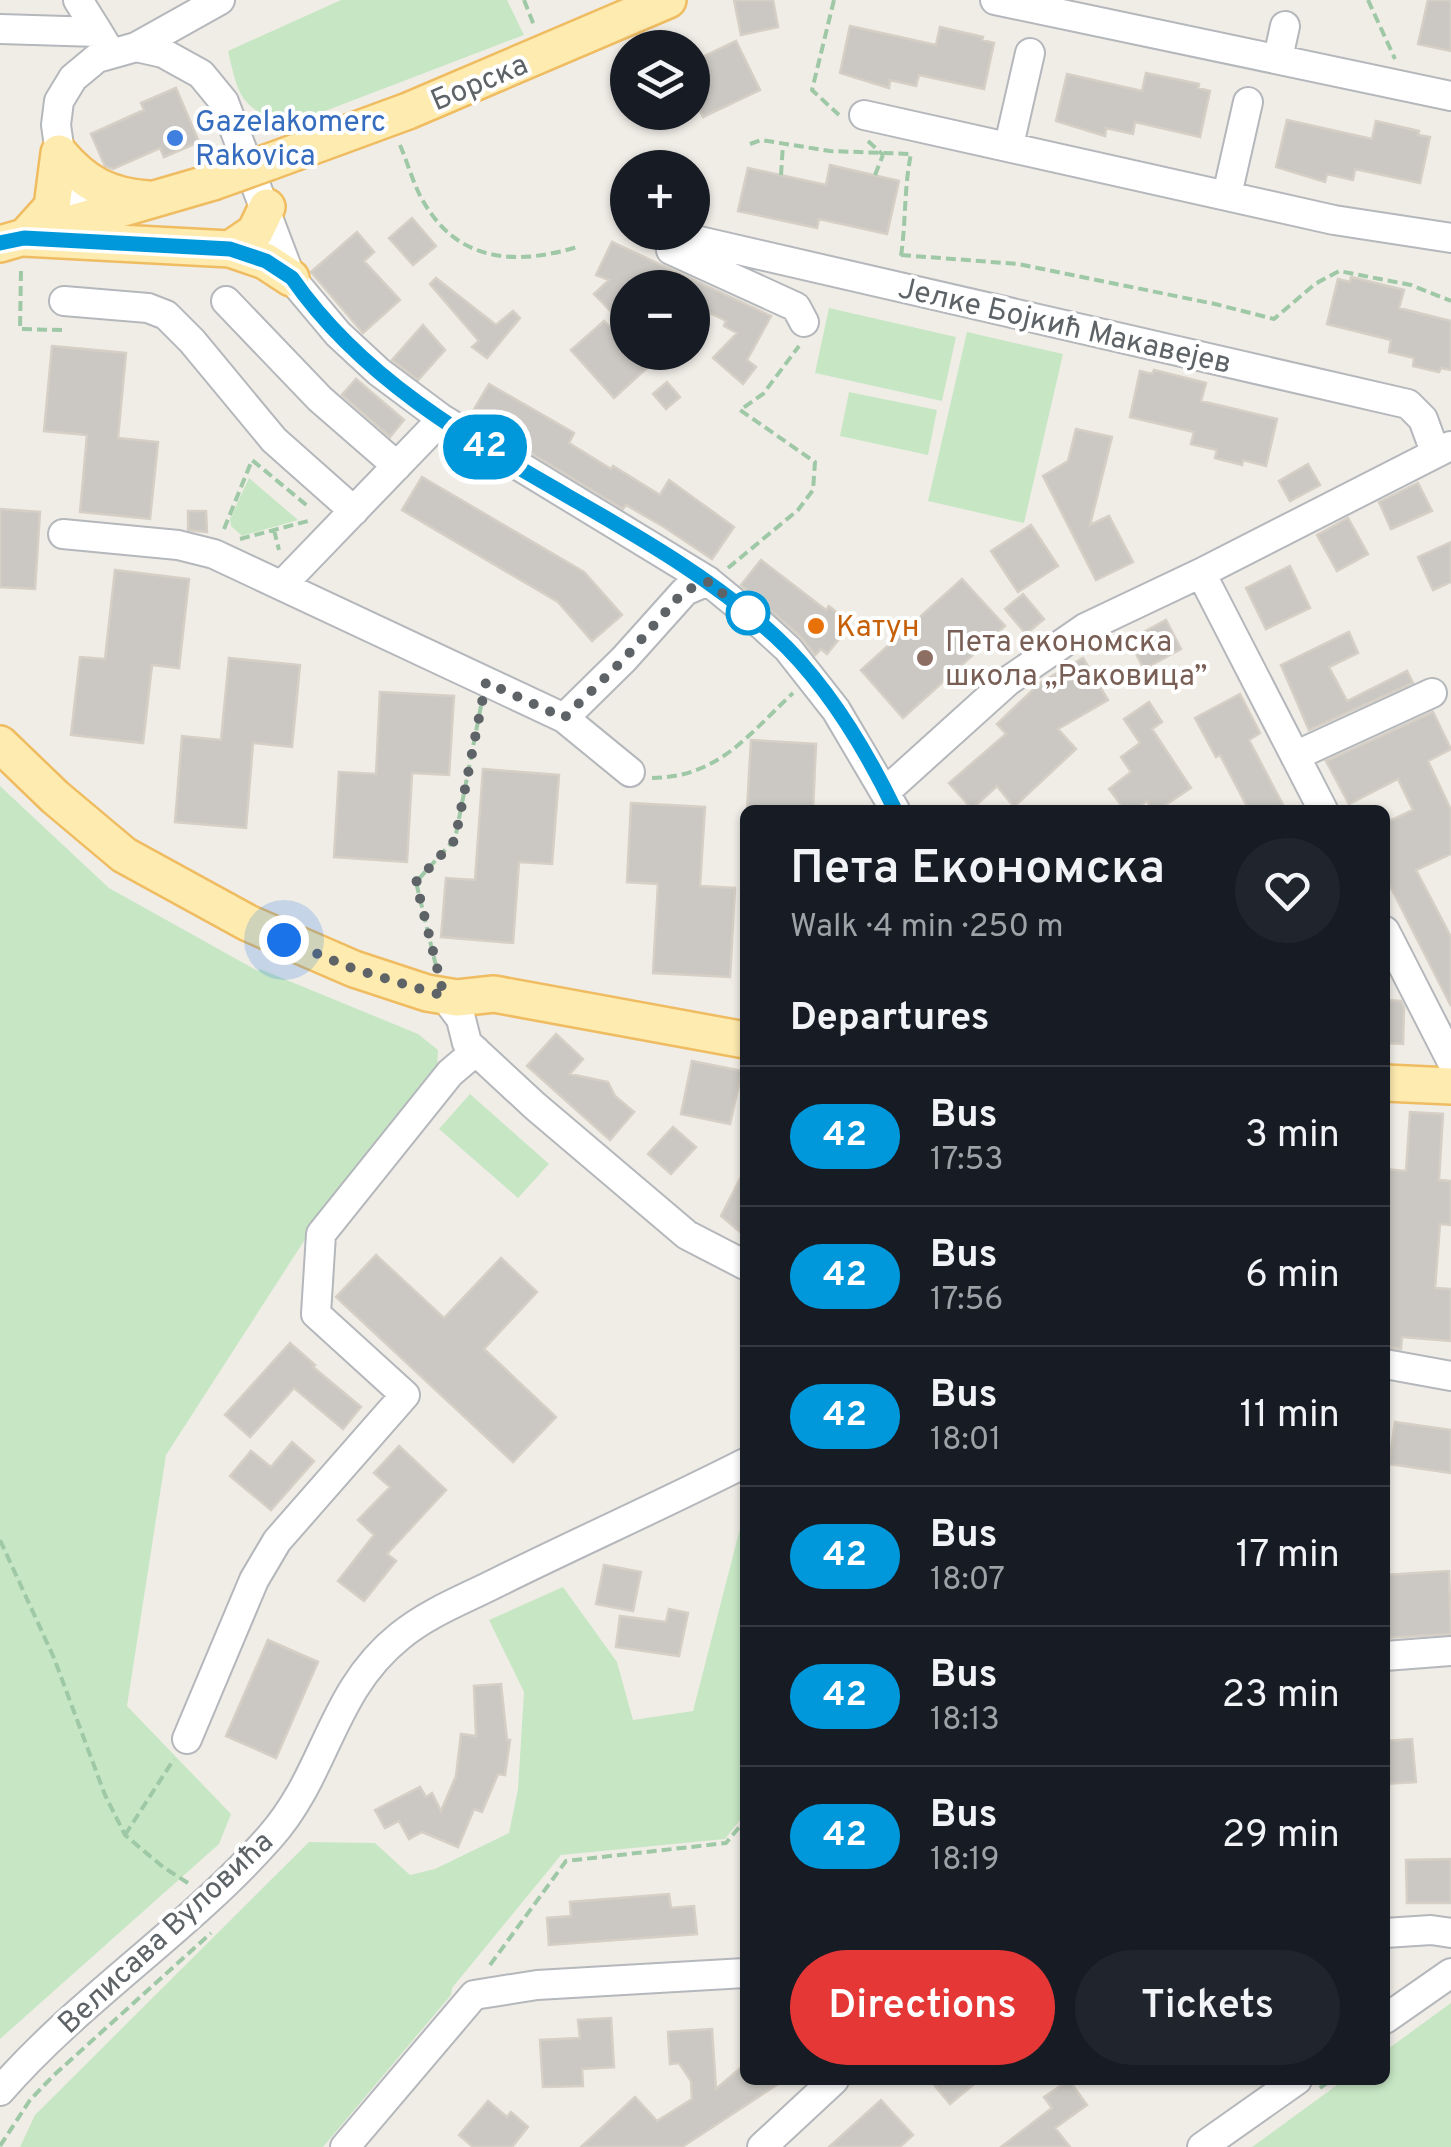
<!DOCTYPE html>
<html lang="en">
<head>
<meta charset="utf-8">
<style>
  body { margin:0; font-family:Overpass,sans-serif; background:#20242c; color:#f1f3f6; height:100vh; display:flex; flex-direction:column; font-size:38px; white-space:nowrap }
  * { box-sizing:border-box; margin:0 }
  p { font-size:32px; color:#9ea1a6 }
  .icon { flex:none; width:55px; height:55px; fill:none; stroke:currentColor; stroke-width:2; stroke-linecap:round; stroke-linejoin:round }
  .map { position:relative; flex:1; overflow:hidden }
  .details { position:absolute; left:740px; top:805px; width:650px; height:1280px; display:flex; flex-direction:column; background:#171b24; border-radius:15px; box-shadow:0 2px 8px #0004 }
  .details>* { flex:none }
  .badge { padding:0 20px; border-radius:32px; font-size:35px; line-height:65px }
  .tools { position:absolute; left:610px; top:30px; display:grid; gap:20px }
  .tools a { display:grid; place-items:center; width:100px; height:100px; border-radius:50%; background:#171b24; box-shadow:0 2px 8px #0004; font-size:50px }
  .you { position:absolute; width:50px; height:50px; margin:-25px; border:8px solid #fff; border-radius:50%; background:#1a73e8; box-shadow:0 0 0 15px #1a73e833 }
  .map>.badge { position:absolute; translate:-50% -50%; box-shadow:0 0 0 5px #fff }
  h2 { padding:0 50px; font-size:38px; line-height:90px }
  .round { display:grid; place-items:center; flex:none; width:105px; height:105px; border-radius:52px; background:#20242c }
  .headline { display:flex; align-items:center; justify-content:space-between; height:170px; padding:0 50px }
  h1 { font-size:48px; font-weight:600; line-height:75px }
  .primary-button { display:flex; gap:20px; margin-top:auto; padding:20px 50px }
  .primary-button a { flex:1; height:115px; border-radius:60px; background:#e63737; color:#fff; font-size:40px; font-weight:600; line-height:115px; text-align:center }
  .primary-button a+a { background:#20242c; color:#f1f3f6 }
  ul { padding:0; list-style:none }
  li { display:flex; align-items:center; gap:30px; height:140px; padding:0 50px; border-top:2px solid #363941 }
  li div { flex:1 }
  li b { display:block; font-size:38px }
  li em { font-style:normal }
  li .badge { min-width:110px; font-weight:700; text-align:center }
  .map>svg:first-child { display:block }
  .green { fill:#c7e7c4 }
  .building { fill:#cbc8c3; stroke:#d5cfc5; stroke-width:2.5 }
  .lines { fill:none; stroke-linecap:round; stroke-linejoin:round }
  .minor-casing { stroke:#b4b7bb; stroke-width:32 }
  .major-casing { stroke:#efbc61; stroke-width:40 }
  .path { stroke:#9ec8a6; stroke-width:4; stroke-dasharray:10 5; stroke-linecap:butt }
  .minor { stroke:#fff; stroke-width:28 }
  .major { stroke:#fdebaf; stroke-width:35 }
  .major-bridge-casing { stroke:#efbc61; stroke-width:40; stroke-linecap:butt }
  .major-bridge { stroke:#fdebaf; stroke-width:35 }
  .line-casing { stroke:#fff; stroke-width:22 }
  .line { stroke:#0098da; stroke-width:15 }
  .walk { stroke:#5e6367; stroke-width:10; stroke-dasharray:0 18 }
  .shop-dot { fill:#3f7fe0; stroke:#fff; stroke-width:4 }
  .stop-dot { fill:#fff; stroke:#0098da; stroke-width:5 }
  .food-dot { fill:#e8710a; stroke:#fff; stroke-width:4 }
  .education-dot { fill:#8d6e63; stroke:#fff; stroke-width:4 }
  .labels { text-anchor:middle; stroke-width:8; stroke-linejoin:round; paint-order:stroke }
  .street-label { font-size:30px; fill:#5e6367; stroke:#fff }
  .shop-label { font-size:30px; fill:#366cbe; stroke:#fff; text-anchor:start }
  .food-label { font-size:30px; fill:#c56008; stroke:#fff; text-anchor:start }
  .education-label { font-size:30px; fill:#785e54; stroke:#fff; text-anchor:start }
</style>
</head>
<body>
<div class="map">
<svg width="1451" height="2147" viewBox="0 0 1451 2147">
  <rect width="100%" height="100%" fill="#f0ede7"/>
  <!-- green -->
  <path class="green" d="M341,0h166l17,35 -238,91c-46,-21 -47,-27 -58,-75z
    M829,308l127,29 -14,64 -127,-28z
    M967,332l96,22 -39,169 -96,-22z
    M849,392l88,18 -9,45 -88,-19z
    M249,478l49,42 -56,16 -11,-10 -1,-7z
    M0,786l109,102 149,83 2,-2 158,65 20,16 -1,25 -133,166 -138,214 -39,251 104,108 -12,30 -219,195z
    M470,1094l79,70 -31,34 -79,-69z
    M745,1509v305l-20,25 -164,16 -109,133 -1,7 -128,152h-303l15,-32 274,-273 66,1 35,32 25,-6 74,-36 9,-44 6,-97 -35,-72 74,-33 54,75 16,58 60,-9z
    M1451,2003v144h-199l92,-67h41v-29z"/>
  <!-- building -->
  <path class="building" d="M734,0h39l5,27 -37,8z
    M1428,0h23v51l-33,-7z
    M850,26l86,19 4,-18 43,10 -1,3 12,3 -10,46 -65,-14 -3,11 -26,-6 -1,8 -49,-15z
    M736,41l24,49 -57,27 -11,-22v-33z
    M1146,73l53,11 -1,4 12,3 -10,46 -65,-15 -2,12 -27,-6 -1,8 -49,-15 11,-47 75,17z
    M176,88l23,54 -35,15 -4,-9 -47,21 -8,-3 -14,-32 53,-24 -3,-7z
    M1287,120l85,19 4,-18 43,10 -1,4 12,2 -10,46 -65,-14 -2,11 -26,-6 -2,8 -49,-15z
    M830,165l69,16 -12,53 -68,-15 -2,9 -79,-17 10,-43 78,17z
    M412,218l24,28 -23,19 -24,-27z
    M357,232l17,20 -10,9 36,39 -37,33 -52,-61z
    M612,242l159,74 -24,44 9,7 -13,17 -30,-26 24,-25 -13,-7 2,-5 -34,-17v-16h-64v41l-34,-35 15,-14 -13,-5z
    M1351,277l53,13 -5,18 52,13v49l-10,-2 -2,4 -26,-6 1,-8 -25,-6 2,-12 -64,-16 11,-45 12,3z
    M436,278l60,47 17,-14 7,7 -33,40 -15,-11 7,-6 -49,-57z
    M604,321l24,26v5h5l14,16 -33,30 -43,-48z
    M423,325l22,25 -27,30 -26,-20z
    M52,346l74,7 -8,85 40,4 -8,77 -70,-7 7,-77 -43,-4z
    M1154,370l52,13 -5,18 76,18 -11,47 -23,-6 -1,5 -27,-7 2,-8 -26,-6 3,-12 -64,-15 10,-46 12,3z
    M356,379l48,41 -14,17 -48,-42z
    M667,382l13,15 -14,12 -13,-15z
    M489,384l85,49 -5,10 42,26 2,-3 47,29 9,-15 65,47 -22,32 -48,-32 -38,-22 -3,4 -153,-93z
    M1076,429l36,8 -22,88 19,-9 24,46 -37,18 -53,-104 25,-15z
    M1308,464l12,21 -30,16 -11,-20z
    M422,477l162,95 38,43 -30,26 -34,-39 -156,-92z
    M1418,483l14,28 -41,18 -12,-27z
    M0,509l40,3 -5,77 -35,-2z
    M188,511h18l1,21 -19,-2z
    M1348,518l20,36 -31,17 -20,-36z
    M1031,525l27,41 -40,26 -27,-41z
    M1451,542v40l-18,8 -15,-33z
    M761,560l65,50 3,-4 22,18 -24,30 -6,-5 -6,6 -15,-19 -59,-51z
    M1290,566l20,42 -44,21 -20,-41z
    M115,570l74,9 -10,89 -27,-3 -9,78 -72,-8 9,-78 25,2z
    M962,579l43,47 -102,92 -42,-48z
    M1023,594l21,25 -18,15 -21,-25z
    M1166,620l15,29 -37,20 -15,-29z
    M1349,632l9,21 -29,14 18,34 60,-30 6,12 -104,47 -28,-65z
    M229,658l71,7 -8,82 -39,-4 -7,85 -71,-6 7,-86 39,4z
    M1083,658l25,42 -50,29 18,20 -62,58 -17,-21 -25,23 -23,-26 57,-49 -9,-10 43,-41z
    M380,692l74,4 -5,79 -37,-2 -5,89 -73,-5 5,-85 37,2z
    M1240,694l20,39 -11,7 34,65 -10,5h-24l-29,-55 -4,2 -21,-39z
    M1149,702l13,20 -10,7 39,59 -33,22h-5l-6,-9 -13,9h-9l-16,-21 22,-17 -10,-15 19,-14 -16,-24z
    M1433,712l18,37 -23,12 23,49v44l-35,16 35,67v69l-66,-130v-53l28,-13 -15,-31 -49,25 -23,-43z
    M751,740l65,4 -3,66h-66z
    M483,769l76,6 -7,89 -33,-2 -6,81 -72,-6 5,-59 29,2z
    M631,803l74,4 -5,79 35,2 -5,89 -77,-4 5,-89 -31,-2z
    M1385,1000l16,1 3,6 -1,37 -18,-1z
    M556,1034l27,25 -13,15 38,8 7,14 19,16 -24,28 -83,-74z
    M692,1061l50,10 -12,53 -49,-10z
    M1410,1112l33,2 -4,66 12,1v44l-11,-1 -5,64 16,1v52l-49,-4 -1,12 -16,-2v-178l21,2z
    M673,1127l23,20 -25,27 -23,-20z
    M745,1169v67l-24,-20z
    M376,1255l68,63 57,-60 36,34 -53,57 72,68 -43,45 -177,-165z
    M290,1343l25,22 -2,2 48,40 -18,22 -49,-41 -44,49 -25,-22z
    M1395,1422l56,8v43l-62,-9z
    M292,1442l22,19 -43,49 -41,-34 21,-25 20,16z
    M399,1446l47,44 -59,64 9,7 -32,40 -26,-20 36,-46 -16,-15 32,-33 -16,-14z
    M604,1565l37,7 -8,39 -37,-7z
    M1449,1571l2,63 -66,4v-63z
    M669,1609l19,4 -9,43 -63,-9 4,-31 46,6z
    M268,1640l50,22 -42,96 -50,-22z
    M501,1684l6,56h3l-5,35 -7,-1 -16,38 -8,-3 -16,38 -36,-15 -13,7 -10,-18 -14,7 -10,-18 45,-23 6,10 6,-4 9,18 15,-35 5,-42 15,2 -2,-50z
    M1412,1739l4,43 -31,2v-43z
    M1451,1859v44h-44l-1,-43z
    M669,1894l2,14 23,-2 3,28 -148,11 -2,-27 24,-2 -1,-14z
    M611,2018l3,49 -32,2 1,17 -40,1 -3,-47 40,-2 -2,-18z
    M712,2029l4,60 29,-25v16h39l-102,67h-101l54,-50 22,24 35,-22 -1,-18 -12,-18 -9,1 -2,-32z
    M930,2080h49l-29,24z
    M1069,2080l18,25 -32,23 15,19h-69l51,-39 -8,-11z
    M881,2100l32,35 -13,12h-71z
    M488,2101l19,16 4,-5 17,15 -16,20h-39l-14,-12z"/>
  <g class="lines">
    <defs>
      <path id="minor" d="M78,0l20,32
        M995,0l456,96
        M0,29l98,3 12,20
        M136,47l84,-47
        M1278,58l7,-32
        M864,115l470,105 117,18
        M1009,145l21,-92
        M1227,195l21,-93
        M82,221l-20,-54 -6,-42 3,-24 14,-23 24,-20 39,-11 27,6 38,21 23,28 67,176 47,56 41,38 63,47 266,162 56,46 24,22 48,61 59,100
        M64,301l84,7 18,7 26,26 82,99 80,71
        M226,301l94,98 77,67
        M804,322l-8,-15 -125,-57 11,-13 726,167 15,15 12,33
        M63,534l115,11 36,9 350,164 60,-59 61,-68 23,-10
        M1201,573l122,237
        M282,585l160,-166
        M564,718l66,54
        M1295,756l137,-63
        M886,791l122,-110 77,-53 116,-55 249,-127
        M1385,931l66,129
        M444,996l17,23 6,24 68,63 152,129 58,30
        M1385,1364l66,12
        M1385,1656l66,-5
        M187,1739l67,-159 23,-39 128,-146 -89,-81 5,-80 129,-161 26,-22
        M1385,1933l46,-3 20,3
        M1385,2019l66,-46
        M0,2091c81,-93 188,-161 270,-254 57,-64 60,-145 130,-201 29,-24 67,-38 100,-55 81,-40 164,-77 245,-118
        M345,2147l129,-152 63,-10 208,-12
        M762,2147l72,-67
        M1202,2147l95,-67"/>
      <path id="major" d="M59,153c25,30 49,43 89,46
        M269,162l139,-51 260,-111
        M25,237l27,-30 7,-54
        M24,238l206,11 35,12 26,17
        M0,244l213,-62
        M230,249l25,-17 12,-25
        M0,744l55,53 69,58 124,68 106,46 73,24 30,5 37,-4 251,46
        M1385,1083l66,3"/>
    </defs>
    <!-- minor casing -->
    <use href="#minor" class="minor-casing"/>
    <!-- major casing -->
    <use href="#major" class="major-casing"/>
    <!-- path -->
    <path class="path" d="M524,0l11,28
      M834,0l-22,90 27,25
      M1368,0l27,59
      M868,141l15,14
      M750,144l11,-4 69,11 81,3c-7,33 -5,68 -10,102
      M400,145c9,21 15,46 28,64 36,56 96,55 152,37
      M781,175l2,-31
      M875,175l8,-20
      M901,255l117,9 197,40 59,15 41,-35 24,-13 72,14 40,16
      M21,271l-1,58 42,1v-4
      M224,529l28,-69 58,48
      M274,530l5,20
      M240,539l68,-18
      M728,568l70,-58 15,-20 2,-28 -75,-52 23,-16 36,-48
      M652,778c67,-1 96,-43 141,-85
      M436,966l-20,-84 39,-43 26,-133
      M0,1540l54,118 51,137 20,40 38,32 25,16
      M125,1835l49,-76
      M490,1965l76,-104 160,-18 19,-23
      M1320,2088l11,-8
      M0,2146l30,-46 23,-24 158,-143"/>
    <!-- minor -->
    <use href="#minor" class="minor"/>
    <!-- major -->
    <use href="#major" class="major"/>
    <defs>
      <path id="major-bridge" d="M213,182l56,-20"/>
    </defs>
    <!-- major-bridge casing -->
    <use href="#major-bridge" class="major-bridge-casing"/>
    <!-- major-bridge -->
    <use href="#major-bridge" class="major-bridge"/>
  </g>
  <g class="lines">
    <defs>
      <path id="line" d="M0,243l24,-5 206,11 36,12 26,17c118,170 335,222 483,358 51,47 90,112 120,174"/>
    </defs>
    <!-- line casing -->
    <use href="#line" class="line-casing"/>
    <!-- line -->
    <use href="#line" class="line"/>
    <!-- walk -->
    <path class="walk" d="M284,940l70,29 90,27 -28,-114 39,-42 31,-158 78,36 60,-59 60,-68 24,-9 40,31"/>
  </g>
  <!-- markers -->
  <circle class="shop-dot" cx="175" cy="138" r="10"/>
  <circle class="stop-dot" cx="748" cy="613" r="20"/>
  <circle class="food-dot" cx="816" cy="626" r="10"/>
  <circle class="education-dot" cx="925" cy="658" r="10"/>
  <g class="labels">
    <!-- street labels -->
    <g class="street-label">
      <text transform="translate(479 82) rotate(-23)" y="10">Борска</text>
      <text transform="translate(1065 325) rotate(13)" y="10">Јелке Бојкић Макавејев</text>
      <text transform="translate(165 1932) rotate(-43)" y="10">Велисава Вуловића</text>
    </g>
    <!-- shop labels -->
    <g class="shop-label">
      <text x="195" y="131">Gazelakomerc<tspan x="195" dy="34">Rakovica</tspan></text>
    </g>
    <!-- food labels -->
    <g class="food-label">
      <text x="836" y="636">Катун</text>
    </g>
    <!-- education labels -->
    <g class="education-label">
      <text x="945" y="651">Пета економска<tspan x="945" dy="34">школа „Раковица”</tspan></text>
    </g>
  </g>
</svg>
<div class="tools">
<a><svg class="icon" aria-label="layers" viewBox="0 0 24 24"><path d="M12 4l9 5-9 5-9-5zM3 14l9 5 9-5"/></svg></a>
<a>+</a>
<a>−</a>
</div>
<div class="you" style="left:284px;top:940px"></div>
<b class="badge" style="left:485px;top:447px;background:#0098da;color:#fff">42</b>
<section class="details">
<div class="headline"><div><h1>Пета Економска</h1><p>Walk · 4 min · 250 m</p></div><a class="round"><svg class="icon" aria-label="heart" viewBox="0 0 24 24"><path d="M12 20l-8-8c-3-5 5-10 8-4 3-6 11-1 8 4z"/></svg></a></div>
<h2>Departures</h2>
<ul>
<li><span class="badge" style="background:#0098da;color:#fff">42</span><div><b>Bus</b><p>17:53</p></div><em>3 min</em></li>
<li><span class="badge" style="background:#0098da;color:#fff">42</span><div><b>Bus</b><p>17:56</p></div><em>6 min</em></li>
<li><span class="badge" style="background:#0098da;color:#fff">42</span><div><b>Bus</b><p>18:01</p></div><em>11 min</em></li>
<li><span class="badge" style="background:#0098da;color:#fff">42</span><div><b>Bus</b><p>18:07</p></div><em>17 min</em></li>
<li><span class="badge" style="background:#0098da;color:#fff">42</span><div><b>Bus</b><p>18:13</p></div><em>23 min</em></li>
<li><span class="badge" style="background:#0098da;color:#fff">42</span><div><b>Bus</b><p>18:19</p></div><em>29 min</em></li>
</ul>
<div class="primary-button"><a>Directions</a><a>Tickets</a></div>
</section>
</div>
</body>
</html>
